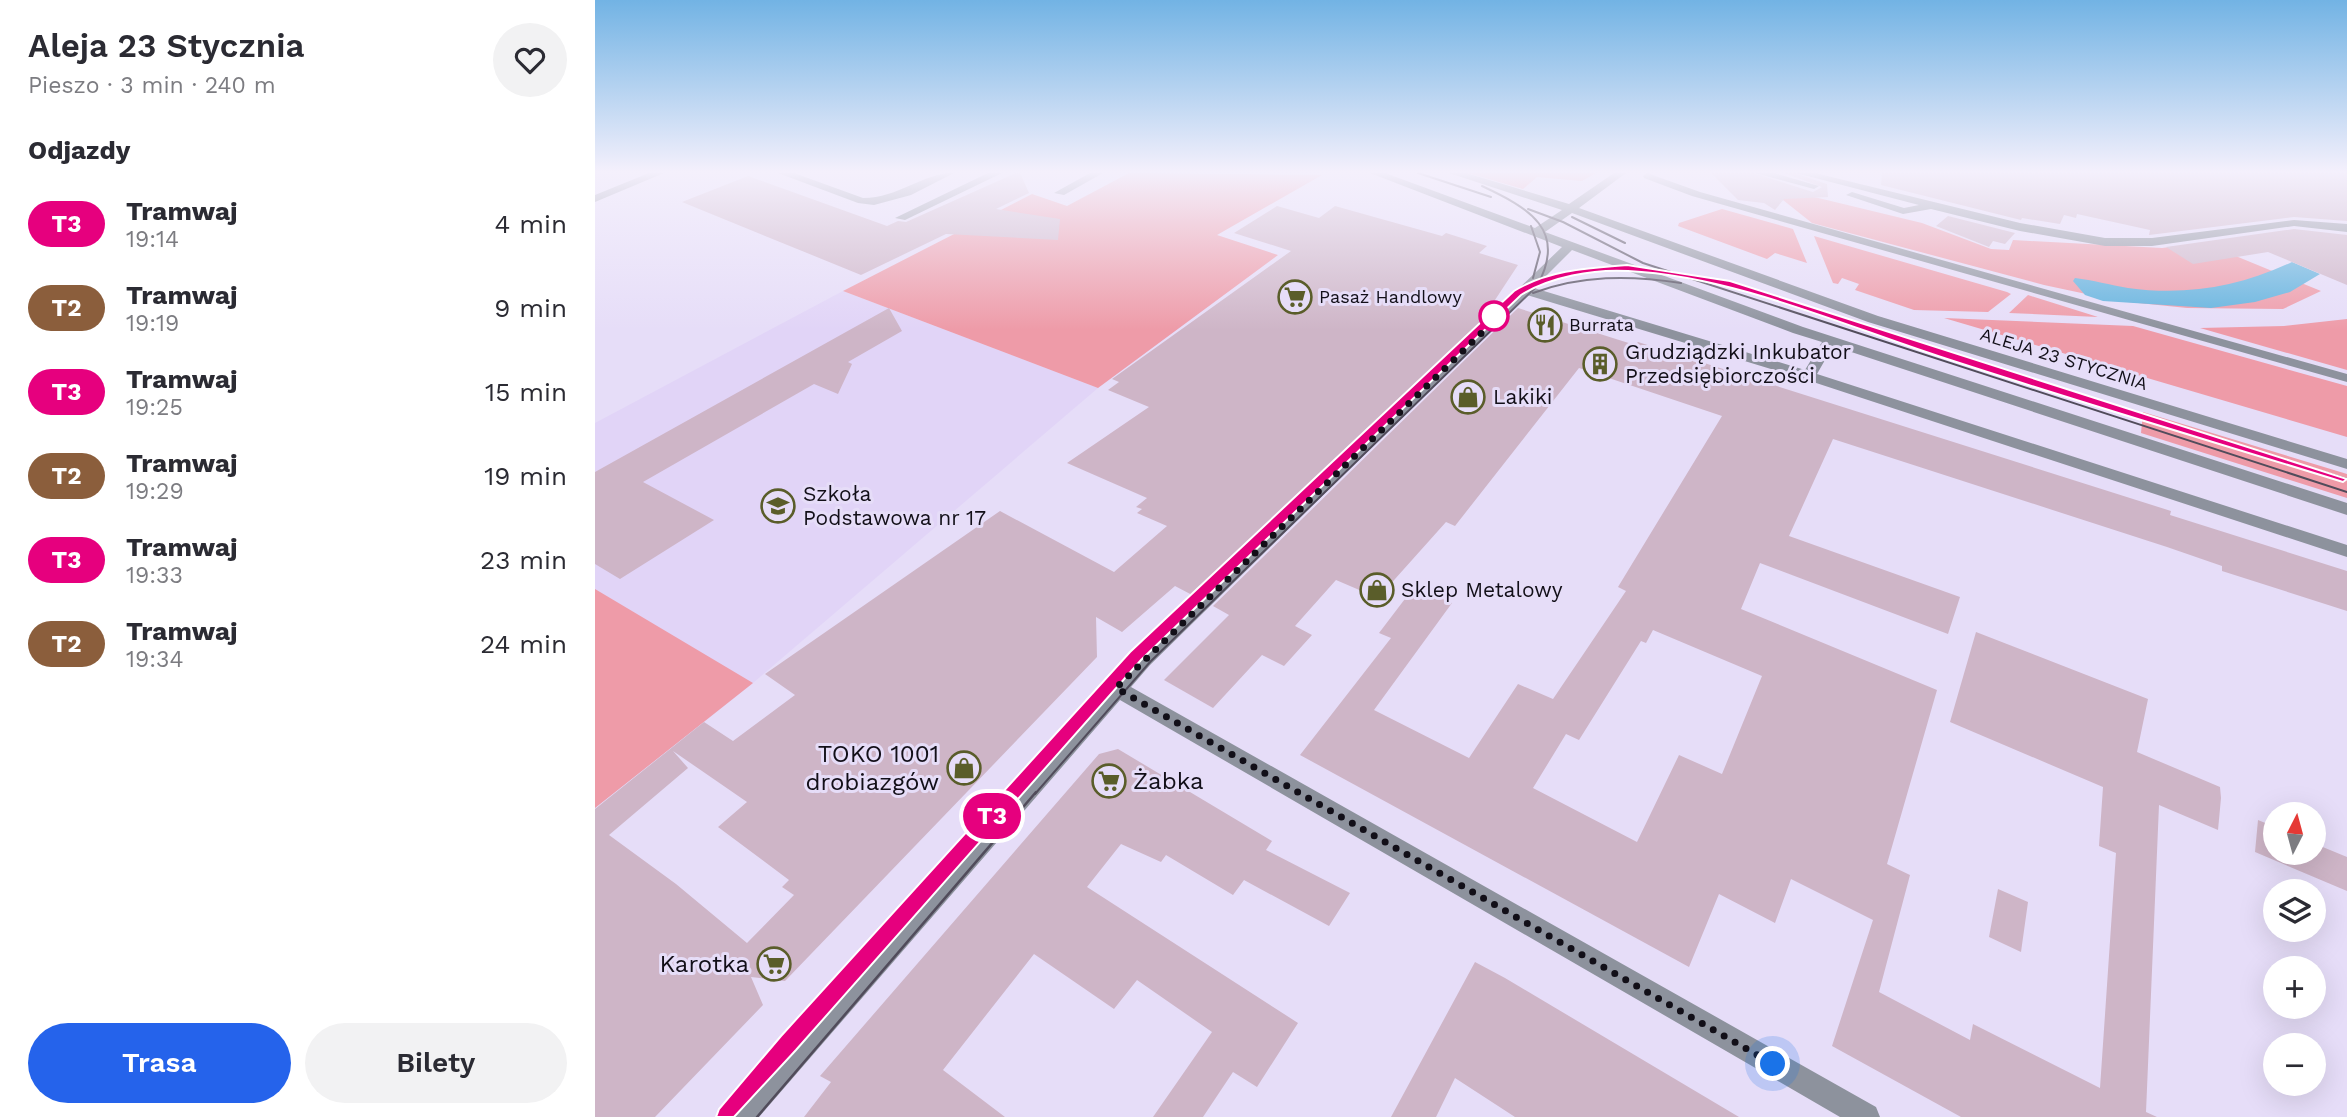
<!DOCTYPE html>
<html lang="pl">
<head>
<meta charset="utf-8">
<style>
  body { margin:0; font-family:"Work Sans",sans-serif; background:#f2f2f3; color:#2b2b33; height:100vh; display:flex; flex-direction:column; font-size:26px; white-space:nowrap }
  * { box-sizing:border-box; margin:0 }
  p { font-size:23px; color:#7c7c81 }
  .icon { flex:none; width:38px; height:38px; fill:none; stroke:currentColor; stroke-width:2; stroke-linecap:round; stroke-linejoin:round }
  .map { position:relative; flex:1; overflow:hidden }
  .drawer { display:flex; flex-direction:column; background:#fff; width:595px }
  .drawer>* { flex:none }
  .badge { padding:0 14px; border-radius:23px; font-size:24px; line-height:46px }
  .needle { width:46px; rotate:6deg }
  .controls { position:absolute; left:1668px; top:802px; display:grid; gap:14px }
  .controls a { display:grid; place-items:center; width:63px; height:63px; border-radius:50%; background:#fff; box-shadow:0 7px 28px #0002; font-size:35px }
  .you { position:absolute; width:35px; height:35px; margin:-18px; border:5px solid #fff; border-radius:50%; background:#1a73e8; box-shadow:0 0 0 10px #1a73e833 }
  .map>.badge { position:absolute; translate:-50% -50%; box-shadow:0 0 0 4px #fff }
  h2 { padding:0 28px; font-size:26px; line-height:63px }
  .round { display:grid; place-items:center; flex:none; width:74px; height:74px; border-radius:37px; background:#f2f2f3 }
  .overview { display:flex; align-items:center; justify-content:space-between; height:119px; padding:0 28px }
  h1 { font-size:33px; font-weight:600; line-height:52px }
  .button { display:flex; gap:14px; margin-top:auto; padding:14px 28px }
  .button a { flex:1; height:80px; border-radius:42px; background:#2563eb; color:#fff; font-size:28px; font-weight:600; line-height:80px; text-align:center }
  .button a+a { background:#f2f2f3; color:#2b2b33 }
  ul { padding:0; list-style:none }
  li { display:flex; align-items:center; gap:21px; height:84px; padding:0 28px }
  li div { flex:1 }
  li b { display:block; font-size:26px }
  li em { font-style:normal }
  li .badge { min-width:77px; font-weight:700; text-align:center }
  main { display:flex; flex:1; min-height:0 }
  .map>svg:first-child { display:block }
  .built { fill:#e1d4f7 }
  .green { fill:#ee9ba8 }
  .water { fill:#61b2dd }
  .building { fill:#ceb5c7; fill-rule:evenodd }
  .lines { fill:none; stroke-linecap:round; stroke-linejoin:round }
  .minor { fill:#8d929d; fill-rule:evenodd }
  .tram-far1 { stroke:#514c5b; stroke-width:2 }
  .tram { stroke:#514c5b; stroke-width:2.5 }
  .line { fill:#e6007e; stroke:#fff; stroke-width:2 }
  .walk { stroke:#120f18; stroke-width:7; stroke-dasharray:0 12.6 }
  .stop-dot { fill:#fff; stroke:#e6007e; stroke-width:3.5 }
  .labels { text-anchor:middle; stroke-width:6; stroke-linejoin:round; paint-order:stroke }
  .far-poi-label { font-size:18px; fill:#120f18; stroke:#e6ddf8; text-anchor:start }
  .far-street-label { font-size:18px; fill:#120f18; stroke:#e6ddf8 }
  .poi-label { font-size:21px; fill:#120f18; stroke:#e6ddf8; text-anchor:start }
  .near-poi-label { font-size:24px; fill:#120f18; stroke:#e6ddf8; text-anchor:end }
</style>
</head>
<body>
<main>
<section class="drawer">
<div class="overview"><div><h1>Aleja 23 Stycznia</h1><p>Pieszo · 3 min · 240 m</p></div><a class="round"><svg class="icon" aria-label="heart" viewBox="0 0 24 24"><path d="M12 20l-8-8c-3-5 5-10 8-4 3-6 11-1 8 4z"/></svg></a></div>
<h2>Odjazdy</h2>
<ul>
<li><span class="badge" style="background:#e6007e;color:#fff">T3</span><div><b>Tramwaj</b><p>19:14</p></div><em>4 min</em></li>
<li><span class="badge" style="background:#8b5e3c;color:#fff">T2</span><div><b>Tramwaj</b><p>19:19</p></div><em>9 min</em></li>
<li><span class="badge" style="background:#e6007e;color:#fff">T3</span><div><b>Tramwaj</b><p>19:25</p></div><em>15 min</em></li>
<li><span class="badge" style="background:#8b5e3c;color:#fff">T2</span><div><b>Tramwaj</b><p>19:29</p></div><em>19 min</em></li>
<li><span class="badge" style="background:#e6007e;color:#fff">T3</span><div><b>Tramwaj</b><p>19:33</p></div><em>23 min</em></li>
<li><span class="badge" style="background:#8b5e3c;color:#fff">T2</span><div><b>Tramwaj</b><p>19:34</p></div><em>24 min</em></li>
</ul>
<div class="button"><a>Trasa</a><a>Bilety</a></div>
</section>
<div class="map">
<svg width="1752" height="1117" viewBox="0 0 1752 1117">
  <rect width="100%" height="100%" fill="#e6ddf8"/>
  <!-- built -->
  <path class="built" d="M248,291l255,97 -345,295 -158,125v-385z"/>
  <!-- green -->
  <path class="green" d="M534,173l193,2 -105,60 61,20 -180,133 -255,-97 189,-97 35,12z
    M873,173h128l-14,8 -45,-4 -14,12z
    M1169,185l158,38 69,26 18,1 4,-10 149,8 42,-5 117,48 -38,18 -96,-1 -68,-7 -75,-16 -232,-62z
    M1127,209l71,20 14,34 -32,-10 -8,6 -89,-33 1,-3z
    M1219,236l193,56 4,2 -23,18 -74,-2 -59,-20 4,-6 -17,-6 -4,6 -5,-1z
    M1433,295l70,22 -89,-4z
    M1349,318l189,8 214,60v51z
    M1752,319v51l-147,-42 84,-2z
    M1548,412l204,62v24l-206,-65z
    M0,589l158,94 -158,125z"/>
  <!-- water -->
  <path class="water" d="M1697,262l28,12 -30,18 -35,10 -44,6 -108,-7 -18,-6 -12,-14 2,-3c18,2 35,7 53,10 58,8 111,-1 164,-26z"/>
  <!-- building -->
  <path class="building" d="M421,173h4l9,20 -33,16 64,10 -2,21 -112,-6 -85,41 -179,-73 66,-26 139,50 11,-5 8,1z
    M1116,173h42l60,19 9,-5 -38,-14h10l33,11 1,13 -44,2 -9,11 -11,-7 -26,-3z
    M1287,173h465v48l-53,-4 -145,18 1,-5 -73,-16 -1,4 -12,-3 -4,9 -38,-6 -1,2 -140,-35z
    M682,206l42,12 16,-12 107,30 4,-3 41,13 -8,7 39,12 -23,35 6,2 -307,294 -19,-10 -53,46 -26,-15 1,40 -312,324 -34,-4 12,28 -108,112h-60v-308l109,-87 29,19 62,-46 -30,-21 235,-163 114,61 53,-46 -30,-13 5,-4 -6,-2 11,-9 -80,-35 82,-56 -41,-17 11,-8 -7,-3 179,-128 -57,-18zM78,751l74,51 -29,25 71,53 -7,7 12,8 -47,48 -71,-59 -67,-49 79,-67z
    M1353,216l67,17 -10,11 -12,-3 -4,6 -53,-21z
    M1699,229l53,6v50l-79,-33 -75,12 -27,-17z
    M294,308l13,23 -54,31 4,2 -14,30 -24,-10 -171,98 71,38 -94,59 -25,-15v-92z
    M923,308l117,37 3,-3 533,169 -1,4 177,56v40l-125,-40v-5l-55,-19 -334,-108 -44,97 171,61 -12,37 -188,-71 -19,46 196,81 -50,174 23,11 -31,117 91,48 3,-16 127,64 16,-235 -17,-7 4,-59 -153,-65 26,-90 172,67 -11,53 83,35 1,11 -3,32 -59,-25 -13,307 11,5h-196l-129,-71 41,-126 -82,-41 -16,44 -56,-29 -30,73 -389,-212 91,-117 -12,-5 35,-46 38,16 -78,107 95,48 49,-74 35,15 73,-108 -8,-4 104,-171 -143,-48 -124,158 -9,-4 -68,76 -42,-18 -41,46 17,9 -28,31 -22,-11 -49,53 -49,-28 65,-65 -16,-9zM1058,630l109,46 -40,98 -43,-19 -42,87 -104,-54 33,-54 13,6 62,-99 5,2z
    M523,749l154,92 -6,9 84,43 -21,33 -85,-46 -11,15 -67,-40 -5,7 -40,-18 -34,43 211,136 -41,64 -24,-15 -30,45h-50l59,-85 -75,-52 -23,29 -80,-55 -91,116 62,47h-201l27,-35 -11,-6 279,-322z
    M1663,820l17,7v25h38v-9l34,14v34l-92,-39z
    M1403,889l30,13 -7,50 -32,-15z
    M880,962l30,16 234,139h-224l-60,-39 -19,39h-45z"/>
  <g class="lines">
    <!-- minor -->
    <path class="minor" d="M54,173h15l-69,29v-7z
      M183,173h16l69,25c36,0 59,-25 91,-25l-43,22 -37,10 -16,-2z
      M393,173h14l-97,47 -10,-2z
      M495,173h13l-39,22 -10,-2z
      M775,173h15l150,55 27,-18 -113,-37h17l103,31 45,-31h12l-47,35 299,108 469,143v10l-479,-147 -296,-109 -27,19 258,95 544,176v12l-514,-169 -16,28 530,171v12l-543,-178 -277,-84 -377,370 -19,22 745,420 4,10h-40l-720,-417 -361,417h-32l4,-10 378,-425 453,-435zM977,250l221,83 29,9 -17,28 -271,-82z
      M1052,173l53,19 647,182v8l-655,-186 -48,-18 -1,-2z
      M1160,173h19l45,13 -5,3z
      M1201,173h19l205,50 85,15h47l142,-18 53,4v8l-53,-6 -142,20h-47l-85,-15 -89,-22 -28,5 -57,-19 6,-3 52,16 15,-3z"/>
    <!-- tram-far1 -->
    <path class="tram-far1" d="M823,173l73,24
      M933,209l35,13 80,41 704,229
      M977,217l53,26
      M936,226l9,26 -7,26
      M938,293c48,-18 97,-18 148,-10
      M1554,419l198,60
      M417,794l124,-138 212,-202
      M440,794l115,-132 387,-376c31,-56 -8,-78 -55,-100"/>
    <!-- tram -->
    <path class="tram" d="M132,1117l61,-74 225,-251
      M162,1117l279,-325"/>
  </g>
  <!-- sky -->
  <linearGradient id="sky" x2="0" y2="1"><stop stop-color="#72b3e4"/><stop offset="0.52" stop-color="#f4f0fc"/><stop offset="1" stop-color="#f4f0fc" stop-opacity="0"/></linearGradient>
  <rect width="1752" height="330" fill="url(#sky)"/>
  <!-- line -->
  <path class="line" d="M1032,265l103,16 617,198 -4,3c-135,-42 -271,-82 -405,-126 -98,-32 -206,-80 -310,-85 -35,-2 -78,6 -107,24l-380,365 -345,390 -62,67h-18l3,-8 62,-73 349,-384 384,-361c34,-21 74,-23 113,-26z"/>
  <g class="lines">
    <!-- walk -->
    <path class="walk" d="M899,316l8,-3 -386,375 657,376"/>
  </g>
  <!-- icons -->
  <defs>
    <symbol id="supermarket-ring" viewBox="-11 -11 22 22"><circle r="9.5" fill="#e6ddf8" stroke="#5a5d2a" stroke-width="1.5"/><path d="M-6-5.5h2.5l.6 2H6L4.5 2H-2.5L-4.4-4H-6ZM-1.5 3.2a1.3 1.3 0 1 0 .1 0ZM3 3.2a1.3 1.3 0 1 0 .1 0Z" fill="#5a5d2a"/></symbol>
    <symbol id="restaurant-ring" viewBox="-11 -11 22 22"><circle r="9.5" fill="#e6ddf8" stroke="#5a5d2a" stroke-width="1.5"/><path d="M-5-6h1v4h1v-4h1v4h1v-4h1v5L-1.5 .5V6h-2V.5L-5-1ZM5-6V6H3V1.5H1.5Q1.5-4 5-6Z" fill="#5a5d2a"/></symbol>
    <symbol id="building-ring" viewBox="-11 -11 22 22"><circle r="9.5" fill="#e6ddf8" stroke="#5a5d2a" stroke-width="1.5"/><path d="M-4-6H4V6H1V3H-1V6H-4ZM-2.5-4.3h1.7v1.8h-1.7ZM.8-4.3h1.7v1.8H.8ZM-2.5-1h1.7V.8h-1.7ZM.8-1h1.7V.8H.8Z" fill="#5a5d2a"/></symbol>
    <symbol id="shop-ring" viewBox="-11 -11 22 22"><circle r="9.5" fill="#e6ddf8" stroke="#5a5d2a" stroke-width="1.5"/><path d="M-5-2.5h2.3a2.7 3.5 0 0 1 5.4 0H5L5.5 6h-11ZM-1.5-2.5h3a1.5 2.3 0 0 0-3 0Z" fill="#5a5d2a"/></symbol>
    <symbol id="school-ring" viewBox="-11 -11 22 22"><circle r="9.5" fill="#e6ddf8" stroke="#5a5d2a" stroke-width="1.5"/><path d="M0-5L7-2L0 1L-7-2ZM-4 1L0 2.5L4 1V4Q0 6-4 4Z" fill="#5a5d2a"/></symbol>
  </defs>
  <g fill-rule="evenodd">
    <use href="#supermarket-ring" x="681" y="278" width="38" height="38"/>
    <use href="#restaurant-ring" x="931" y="306" width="38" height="38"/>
    <use href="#building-ring" x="986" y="345" width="38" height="38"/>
    <use href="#shop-ring" x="854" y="378" width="38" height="38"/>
    <use href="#school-ring" x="164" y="487" width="38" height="38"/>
    <use href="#shop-ring" x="763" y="571" width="38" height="38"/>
    <use href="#shop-ring" x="350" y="749" width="38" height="38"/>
    <use href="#supermarket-ring" x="495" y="762" width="38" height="38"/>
    <use href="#supermarket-ring" x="160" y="945" width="38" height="38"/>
  </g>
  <!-- markers -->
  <circle class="stop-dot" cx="899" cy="316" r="14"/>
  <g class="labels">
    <!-- far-poi labels -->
    <g class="far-poi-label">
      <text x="724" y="303">Pasaż Handlowy</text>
      <text x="974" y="331">Burrata</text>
    </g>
    <!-- far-street labels -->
    <g class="far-street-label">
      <text transform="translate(1469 359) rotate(17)" y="6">ALEJA 23 STYCZNIA</text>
    </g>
    <!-- poi labels -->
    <g class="poi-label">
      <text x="1030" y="359">Grudziądzki Inkubator<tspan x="1030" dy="24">Przedsiębiorczości</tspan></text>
      <text x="898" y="404">Lakiki</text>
      <text x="208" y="501">Szkoła<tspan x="208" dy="24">Podstawowa nr 17</tspan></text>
      <text x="806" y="597">Sklep Metalowy</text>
    </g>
    <!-- near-poi labels -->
    <g class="near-poi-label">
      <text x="344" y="762">TOKO 1001<tspan x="344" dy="28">drobiazgów</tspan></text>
      <text x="538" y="789" text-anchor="start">Żabka</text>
      <text x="154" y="972">Karotka</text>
    </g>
  </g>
</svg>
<div class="controls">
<a><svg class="needle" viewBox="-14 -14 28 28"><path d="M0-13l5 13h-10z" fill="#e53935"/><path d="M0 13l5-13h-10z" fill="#7c7c81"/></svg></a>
<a><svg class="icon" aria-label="layers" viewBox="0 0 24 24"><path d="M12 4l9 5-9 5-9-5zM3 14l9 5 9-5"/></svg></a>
<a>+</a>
<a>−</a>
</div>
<div class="you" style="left:1178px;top:1064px"></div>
<b class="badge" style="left:397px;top:816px;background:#e6007e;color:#fff">T3</b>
</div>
</main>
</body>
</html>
